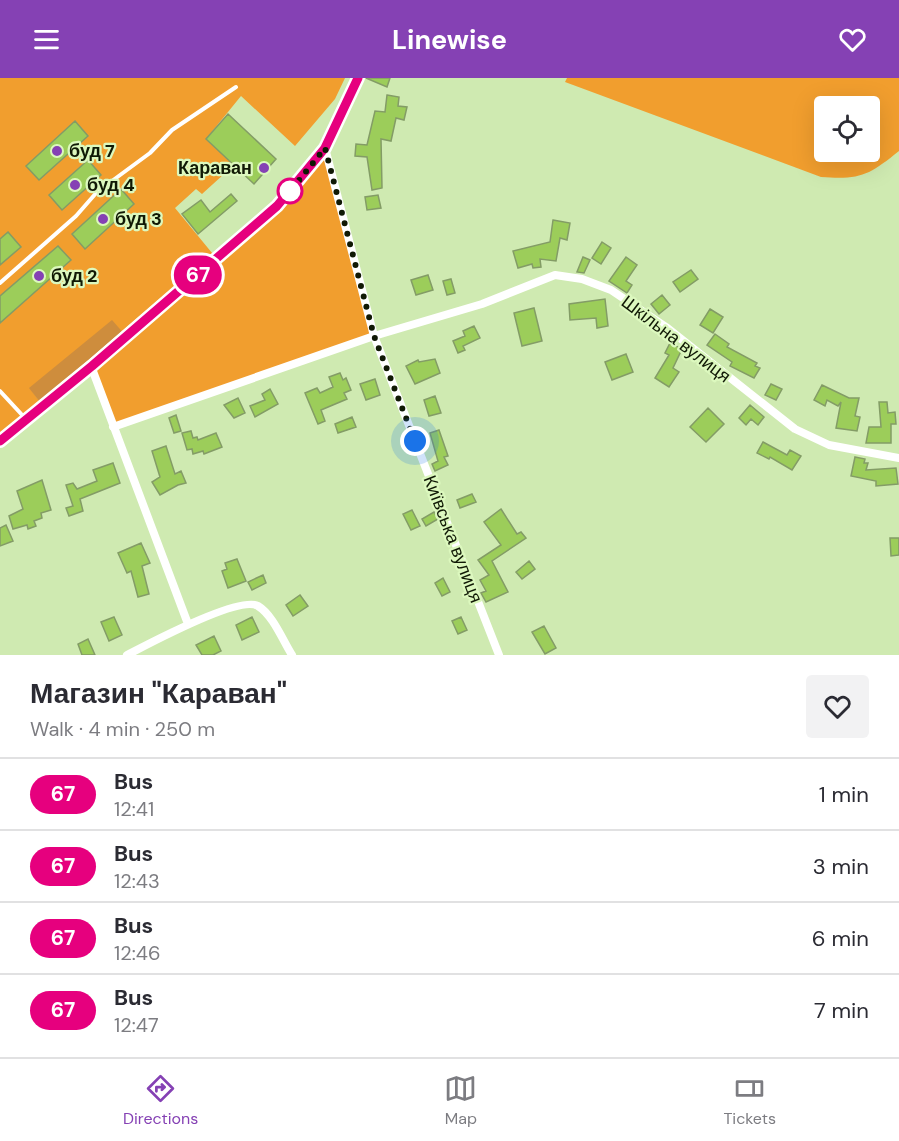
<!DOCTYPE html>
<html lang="en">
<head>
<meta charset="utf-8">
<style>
  body { margin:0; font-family:"DM Sans",sans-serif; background:#f2f2f3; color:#2b2b33; height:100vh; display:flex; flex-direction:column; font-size:22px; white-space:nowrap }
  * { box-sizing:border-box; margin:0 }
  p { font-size:20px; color:#7c7c81 }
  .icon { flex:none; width:33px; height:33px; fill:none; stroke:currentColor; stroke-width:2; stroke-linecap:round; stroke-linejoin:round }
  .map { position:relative; height:577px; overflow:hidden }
  .details { display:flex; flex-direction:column; background:#fff; flex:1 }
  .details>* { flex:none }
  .badge { padding:0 12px; border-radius:20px; font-size:21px; line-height:39px }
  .buttons { position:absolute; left:814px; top:18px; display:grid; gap:12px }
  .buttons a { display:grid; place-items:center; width:66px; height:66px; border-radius:6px; background:#fff; box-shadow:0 6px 24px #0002; font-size:30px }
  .you { position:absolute; width:30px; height:30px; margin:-15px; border:4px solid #fff; border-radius:50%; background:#1a73e8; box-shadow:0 0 0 9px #1a73e833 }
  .map>.badge { position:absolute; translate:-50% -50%; box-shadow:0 0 0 3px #fff }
  .round { display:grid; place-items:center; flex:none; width:63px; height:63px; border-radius:6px; background:#f2f2f3 }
  .headline { display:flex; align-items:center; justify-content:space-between; height:102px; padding:0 30px }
  h1 { font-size:28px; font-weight:700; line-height:45px }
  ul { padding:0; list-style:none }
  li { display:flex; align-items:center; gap:18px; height:72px; padding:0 30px; border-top:2px solid #e1e1e2 }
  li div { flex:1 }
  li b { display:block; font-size:22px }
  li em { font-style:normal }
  li .badge { min-width:66px; font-weight:700; text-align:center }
  header { display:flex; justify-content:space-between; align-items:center; height:78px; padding:0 30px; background:#8541b4; color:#fff; font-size:27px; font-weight:700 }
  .menu { display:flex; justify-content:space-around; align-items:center; height:84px; border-top:2px solid #e1e1e2; background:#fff; font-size:16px; color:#7c7c81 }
  .menu a { display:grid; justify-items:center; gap:3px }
  .menu .current { color:#8541b4 }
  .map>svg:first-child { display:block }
  .green { fill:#f19e2e; fill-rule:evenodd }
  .forest { fill:#ce8d3d }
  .building { fill:#9ccd5a; stroke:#839c66; stroke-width:1.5 }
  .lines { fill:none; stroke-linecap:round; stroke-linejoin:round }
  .service { stroke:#fff; stroke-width:4 }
  .minor { stroke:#fff; stroke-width:8 }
  .secondary { stroke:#fff; stroke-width:12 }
  .line-casing { stroke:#fff; stroke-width:14 }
  .line { stroke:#e6007e; stroke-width:9 }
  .walk { stroke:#101905; stroke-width:6; stroke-dasharray:0 10.8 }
  .poi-dot { fill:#8541b4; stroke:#dcf8be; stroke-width:2 }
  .stop-dot { fill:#fff; stroke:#e6007e; stroke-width:3 }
  .labels { text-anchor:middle; stroke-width:4.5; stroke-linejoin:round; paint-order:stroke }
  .poi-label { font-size:18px; font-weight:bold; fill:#101905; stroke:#dcf8be; text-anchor:start }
  .street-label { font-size:18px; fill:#101905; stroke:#dcf8be }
</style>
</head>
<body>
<header><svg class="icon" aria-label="menu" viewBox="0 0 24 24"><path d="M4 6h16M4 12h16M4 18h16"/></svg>Linewise<svg class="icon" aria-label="heart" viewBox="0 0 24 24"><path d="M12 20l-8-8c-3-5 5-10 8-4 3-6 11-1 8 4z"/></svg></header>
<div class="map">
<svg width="899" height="577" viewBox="0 0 899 577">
  <rect width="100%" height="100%" fill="#cfeab1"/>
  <!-- green -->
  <path class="green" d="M0,0h345l-10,21 -40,47 -54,-50 -35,43 28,26 -32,29 -6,-5 -21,19 42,51 108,-111 49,188 -261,91 -22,-61 -61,22 13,18 -43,35z
    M567,0h332v73c-30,24 -38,29 -78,26l-256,-95zM870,28v46h-45v-46z"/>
  <!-- forest -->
  <path class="forest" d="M112,242l14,16 -83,70 -14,-18z"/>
  <!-- building -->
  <path class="building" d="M366,0h24l-3,9z
    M387,17l12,2 -1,9 9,1 -3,13 -8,-2 -5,23 -10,-2 1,49 -10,2 -5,-33 -12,-1 1,-12 11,1 8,-34 10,1z
    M228,36l48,45 -22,25 -48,-45z
    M75,43l13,15 -49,44 -13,-14z
    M88,82l13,15 -39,35 -13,-15z
    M121,111l13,15 -49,45 -13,-15z
    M231,116l6,7 -39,33 -16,-20 19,-14 9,12z
    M378,117l3,13 -14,2 -2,-13z
    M553,142l17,3 -3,17 -7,-2 -4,23 -16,-2 1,8 -8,1 -1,-4 -14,4 -5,-17 37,-9z
    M8,154l13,15 -21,18v-26z
    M602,164l9,6 -10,16 -9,-6z
    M58,168l13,14 -71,63v-27z
    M583,179l7,3 -6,13 -7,-1z
    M626,179l11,8 -11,16 6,4 -5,8 -18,-12z
    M691,192l7,9 -18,13 -7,-10z
    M428,197l5,15 -17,5 -5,-15z
    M451,201l4,14 -8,2 -4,-14z
    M662,217l8,10 -11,9 -8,-10z
    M605,221l3,27 -11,2 -1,-10 -26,2 -1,-16z
    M534,230l8,33 -20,5 -8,-33z
    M710,231l13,8 -10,16 -13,-8z
    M474,248l6,12 -17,8 2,4 -7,3 -5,-12 12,-5 -2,-5z
    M715,256l14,10 -2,3 30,16 -2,3 5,2 -6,10 -24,-12 2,-4 -25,-17z
    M670,265l12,6 -9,19 6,4 -10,15 -14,-9 14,-23 -4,-2z
    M626,276l7,18 -21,8 -7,-18z
    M435,281l5,14 -25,11 -9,-18 12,-6 1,2z
    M340,295l3,7 3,-2 5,12 -7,3 3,6 -26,11 4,11 -7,3 -13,-31 12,-5 3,5 13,-6 -4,-10z
    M375,301l5,16 -14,5 -6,-16z
    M771,306l11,5 -6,11 -11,-5z
    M822,307l27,13h10l-4,18 5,1 -3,14 -21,-3 5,-26 -3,4 -11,-6 -2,6 -11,-6z
    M270,311l8,15 -23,13 -5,-11 15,-6 -3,-6z
    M435,318l6,17 -12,3 -5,-16z
    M238,320l7,15 -11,5 -10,-13z
    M879,324h8l1,11 7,-1 1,12h-5v19h-25l3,-16h12z
    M750,327l14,12 -6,8 -7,-6 -5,6 -7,-7z
    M708,330l16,16 -18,18 -16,-15z
    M176,337l5,16 -7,2 -5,-15z
    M352,339l4,10 -18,6 -3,-9z
    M439,352l9,26 -4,1 4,8 -13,6 -3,-7 6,-3 -8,-28z
    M191,353l2,7 4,-1 1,3 18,-7 6,14 -18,7 -1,-3 -10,3 -1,-5 -5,1 -5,-17z
    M763,364l24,13 3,-5 11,6 -9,14 -22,-13 -1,2 -12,-6z
    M166,368l9,28 6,-3 5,12 -8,2 -18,10 -8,-13 8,-5 -8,-26z
    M855,379l10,2 -1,4h4l-2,7 30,-2 2,16 -22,2v-5l-25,-5z
    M113,385l7,20 -40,16 3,12 -14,5 -3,-8 7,-2 -7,-21 7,-2 4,6 20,-8 -4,-11z
    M42,402l9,30 -10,3 1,5 -8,3 2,5 -8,3 -1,-4 -14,4 -4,-13 14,-7 -6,-18z
    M472,416l4,8 -16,6 -3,-8z
    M501,431l16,25 4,-2 5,6 -34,23 16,31 -22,10 -5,-9 5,-2 -6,-11 9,-5 -11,-15 23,-15 -17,-23z
    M412,432l8,16 -9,4 -8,-16z
    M434,434l4,7 -12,7 -4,-7z
    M6,447l7,16 -13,5v-18z
    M890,460h9v17l-8,1z
    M141,465l9,20 -8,3 7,28 -11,3 -7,-26 -4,2 -9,-20z
    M237,481l9,22 -18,7 -6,-17 5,-2 -2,-6z
    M529,483l6,8 -13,10 -6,-7z
    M263,497l3,8 -14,7 -4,-8z
    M443,500l7,14 -8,4 -7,-13z
    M300,517l8,11 -15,10 -7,-11z
    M114,539l8,18 -13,6 -8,-19z
    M252,539l7,15 -17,8 -6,-15z
    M461,539l6,13 -9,4 -6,-13z
    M544,548l12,22 -11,6 -13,-22z
    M214,558l7,15 -8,4h-11l-6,-10z
    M88,561l7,16h-13l-4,-11z"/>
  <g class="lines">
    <!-- service -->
    <path class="service" d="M0,205l76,-67 21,-24 53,-39 22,-23 64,-43
      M0,313l24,26"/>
    <!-- minor -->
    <path class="minor" d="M325,70l49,188 125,319
      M91,288l97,258
      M113,349l261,-91 108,-32 73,-29 27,4 29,11 55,37 129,102 34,16 70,13
      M127,577c21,-11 113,-60 131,-49 15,9 25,35 34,49"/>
    <!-- secondary -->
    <path class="secondary" d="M0,363l91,-75 186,-160 48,-58 33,-70"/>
  </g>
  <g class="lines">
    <defs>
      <path id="line" d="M0,363l92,-75 185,-160 48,-58 33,-70"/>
    </defs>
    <!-- line casing -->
    <use href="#line" class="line-casing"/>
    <!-- line -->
    <use href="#line" class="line"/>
    <!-- walk -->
    <path class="walk" d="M290,113l-2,3 37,-46 49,188 41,105"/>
  </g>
  <!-- markers -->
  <g class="poi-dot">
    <circle cx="57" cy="73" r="6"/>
    <circle cx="264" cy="90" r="6"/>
    <circle cx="75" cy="107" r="6"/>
    <circle cx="103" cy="141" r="6"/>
    <circle cx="39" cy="198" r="6"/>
  </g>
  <circle class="stop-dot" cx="290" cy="113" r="12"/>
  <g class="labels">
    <!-- poi labels -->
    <g class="poi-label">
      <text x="69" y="79">буд 7</text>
      <text x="252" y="96" text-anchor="end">Караван</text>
      <text x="87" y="113">буд 4</text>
      <text x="115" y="147">буд 3</text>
      <text x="51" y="204">буд 2</text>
    </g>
    <!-- street labels -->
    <g class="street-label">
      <text transform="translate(676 261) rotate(37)" y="6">Шкільна вулиця</text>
      <text transform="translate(453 461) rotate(69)" y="6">Київська вулиця</text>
    </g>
  </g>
</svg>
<div class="buttons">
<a><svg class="icon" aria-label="locate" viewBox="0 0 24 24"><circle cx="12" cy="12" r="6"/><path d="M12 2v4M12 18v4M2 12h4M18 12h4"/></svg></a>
</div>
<div class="you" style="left:415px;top:363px"></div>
<b class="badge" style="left:198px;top:197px;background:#e6007e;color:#fff">67</b>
</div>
<section class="details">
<div class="headline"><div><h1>Магазин &quot;Караван&quot;</h1><p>Walk · 4 min · 250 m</p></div><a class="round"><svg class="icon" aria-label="heart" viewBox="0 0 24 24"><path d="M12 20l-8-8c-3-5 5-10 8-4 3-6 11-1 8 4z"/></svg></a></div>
<ul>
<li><span class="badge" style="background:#e6007e;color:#fff">67</span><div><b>Bus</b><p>12:41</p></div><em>1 min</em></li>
<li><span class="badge" style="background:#e6007e;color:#fff">67</span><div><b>Bus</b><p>12:43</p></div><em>3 min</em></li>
<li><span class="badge" style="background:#e6007e;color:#fff">67</span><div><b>Bus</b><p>12:46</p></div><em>6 min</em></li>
<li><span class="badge" style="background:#e6007e;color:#fff">67</span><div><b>Bus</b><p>12:47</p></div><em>7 min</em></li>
</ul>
</section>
<nav class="menu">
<a class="current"><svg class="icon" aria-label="directions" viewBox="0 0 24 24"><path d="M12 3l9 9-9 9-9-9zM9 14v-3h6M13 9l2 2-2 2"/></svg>Directions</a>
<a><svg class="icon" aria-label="map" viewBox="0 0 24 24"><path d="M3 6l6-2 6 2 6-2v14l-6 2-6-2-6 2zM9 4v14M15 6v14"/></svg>Map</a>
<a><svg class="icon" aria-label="tickets" viewBox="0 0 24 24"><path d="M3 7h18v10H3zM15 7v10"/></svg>Tickets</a>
</nav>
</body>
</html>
